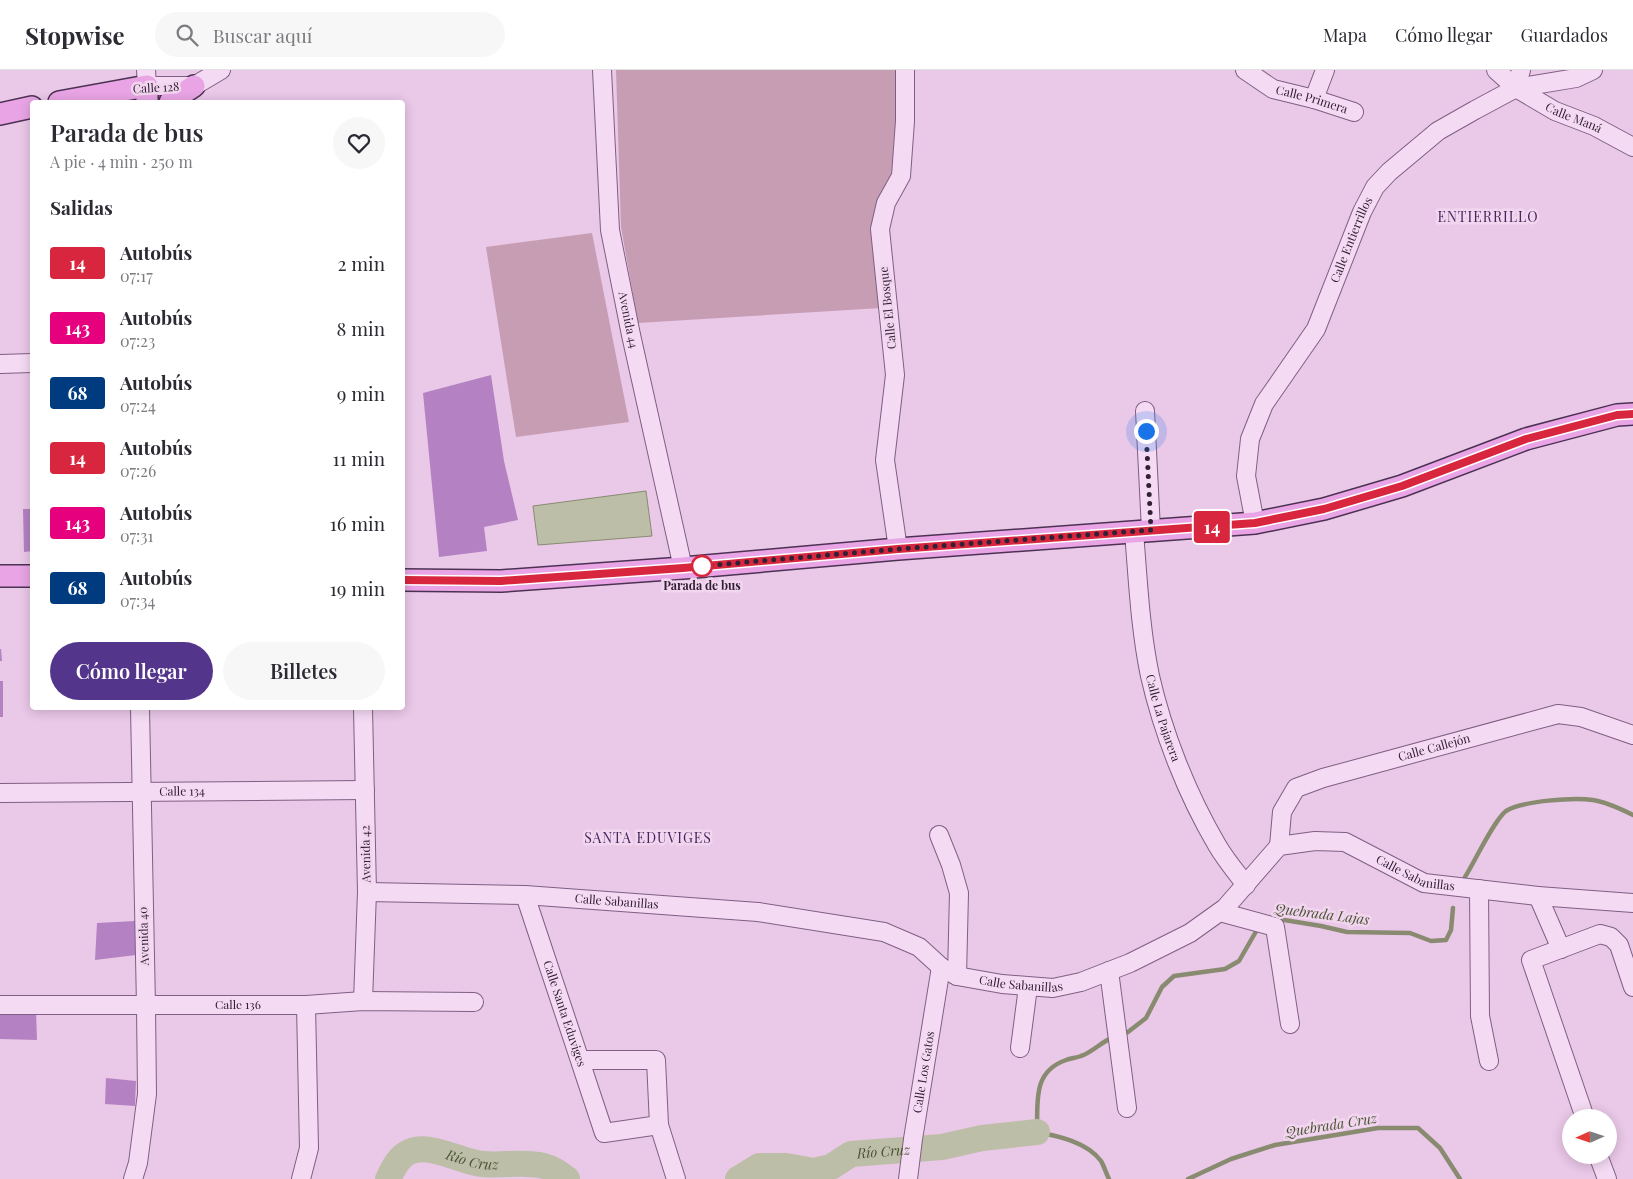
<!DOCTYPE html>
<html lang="es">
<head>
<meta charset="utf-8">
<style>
  body { margin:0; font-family:"Playfair Display",serif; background:#f7f7f7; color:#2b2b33; height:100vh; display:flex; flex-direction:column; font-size:19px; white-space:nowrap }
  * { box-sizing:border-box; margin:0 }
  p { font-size:16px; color:#7c7c81 }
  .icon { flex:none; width:28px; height:28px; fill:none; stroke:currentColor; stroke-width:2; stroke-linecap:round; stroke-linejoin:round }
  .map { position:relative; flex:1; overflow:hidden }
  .drawer { position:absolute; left:30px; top:30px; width:375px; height:610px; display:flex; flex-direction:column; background:#fff; border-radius:5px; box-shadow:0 2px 12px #0003 }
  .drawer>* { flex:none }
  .badge { padding:0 10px; border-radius:4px; font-size:18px; line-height:32px }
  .needle { width:32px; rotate:267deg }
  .controls { position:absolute; left:1562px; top:1039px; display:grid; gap:10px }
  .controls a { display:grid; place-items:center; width:55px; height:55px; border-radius:50%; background:#fff; box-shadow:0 2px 12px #0003; font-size:25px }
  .you { position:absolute; width:25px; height:25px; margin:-12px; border:4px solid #fff; border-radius:50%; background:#1a73e8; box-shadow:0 0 0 8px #1a73e833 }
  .map>.badge { position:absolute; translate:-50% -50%; box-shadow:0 0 0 2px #fff }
  h2 { padding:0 20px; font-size:19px; line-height:45px }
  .round { display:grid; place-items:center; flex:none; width:52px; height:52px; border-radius:26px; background:#f7f7f7 }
  .headline { display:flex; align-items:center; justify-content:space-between; height:85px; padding:0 20px }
  h1 { font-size:24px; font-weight:600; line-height:38px }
  .button { display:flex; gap:10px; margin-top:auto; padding:10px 20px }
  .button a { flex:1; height:58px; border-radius:30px; background:#53358c; color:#fff; font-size:20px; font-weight:600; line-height:58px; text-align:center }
  .button a+a { background:#f7f7f7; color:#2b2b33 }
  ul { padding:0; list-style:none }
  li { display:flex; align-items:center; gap:15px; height:65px; padding:0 20px }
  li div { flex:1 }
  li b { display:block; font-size:19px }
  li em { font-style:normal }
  li .badge { min-width:55px; font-weight:700; text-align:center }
  header { display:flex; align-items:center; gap:30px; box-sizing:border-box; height:70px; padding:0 25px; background:#fff; border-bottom:1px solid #e1e1e2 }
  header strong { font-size:24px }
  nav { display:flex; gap:28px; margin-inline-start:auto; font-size:18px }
  .search { width:350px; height:45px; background:#f7f7f7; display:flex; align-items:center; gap:12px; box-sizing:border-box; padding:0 18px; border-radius:28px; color:#7c7c81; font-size:19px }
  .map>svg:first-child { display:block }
  .pitch { fill:#c79db3 }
  .water { fill:#bdbea8; stroke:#888b70 }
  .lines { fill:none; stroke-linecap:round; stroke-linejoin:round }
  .stream { stroke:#888b70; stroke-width:4.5 }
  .river { stroke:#bdbea8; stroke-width:26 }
  .building { fill:#b482c3 }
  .minor-casing { stroke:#7f5f83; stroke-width:20 }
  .major-casing { stroke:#4c3252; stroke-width:24 }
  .minor { stroke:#f5daf4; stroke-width:18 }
  .major { stroke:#e8a4e5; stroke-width:21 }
  .line-casing { stroke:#fff; stroke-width:11 }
  .line { stroke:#d7263d; stroke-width:8 }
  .walk { stroke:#322135; stroke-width:5; stroke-dasharray:0 9 }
  .stop-dot { fill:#fff; stroke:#d7263d; stroke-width:2.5 }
  .labels { text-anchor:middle; stroke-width:5; stroke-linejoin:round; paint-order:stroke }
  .street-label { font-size:12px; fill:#322135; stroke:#f2d6f0 }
  .stop-label { font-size:12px; font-weight:bold; fill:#322135; stroke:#f2d6f0 }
  .neighbourhood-label { font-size:14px; letter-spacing:1px; fill:#45255d; stroke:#f2d6f0 }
  .water-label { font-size:14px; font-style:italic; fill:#4a5332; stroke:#f2d6f0 }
</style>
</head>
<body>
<header>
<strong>Stopwise</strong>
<div class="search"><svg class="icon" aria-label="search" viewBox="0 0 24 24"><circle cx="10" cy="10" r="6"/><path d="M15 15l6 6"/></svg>Buscar aquí</div>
<nav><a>Mapa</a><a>Cómo llegar</a><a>Guardados</a></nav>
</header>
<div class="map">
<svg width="1633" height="1109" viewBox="0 0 1633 1109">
  <rect width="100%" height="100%" fill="#eac8e8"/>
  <!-- pitch -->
  <path class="pitch" d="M616,0h281l-1,46 -5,63 -17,31 7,98 -243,15 -17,-96z
    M592,163l37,189 -113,15 -30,-190z"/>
  <!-- water -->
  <path class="water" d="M646,421l6,45 -114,9 -5,-39z"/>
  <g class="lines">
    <!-- stream -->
    <path class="stream" d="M1465,807c9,-14 29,-57 41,-66 16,-10 68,-14 87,-11 14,2 28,9 40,15
      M1272,848l49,8 26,6 63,1 21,8 15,-1 5,-10 2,-22
      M1122,964l6,-2 18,-14 16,-31 12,-11 51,-7 14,-8 19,-33
      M1109,1109c-3,-6 -5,-13 -8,-18 -14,-19 -43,-25 -64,-29 1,-30 -5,-60 29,-72 5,-2 10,-2 15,-4 12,-4 21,-15 33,-19
      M1188,1109l43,-20 44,-14 103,-17h40l22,20 20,31"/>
    <!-- river -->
    <g class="river">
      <path id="s1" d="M388,1109c5,-10 10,-22 21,-27 21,-10 54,11 74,12 20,2 41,-3 61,2 8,2 17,8 23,13"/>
      <path id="s2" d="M738,1109l21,-13h27l28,5 17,-4 20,-13 91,-7 40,-9 55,-6"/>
    </g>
  </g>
  <!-- building -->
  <path class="building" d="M491,305l13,86 14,59 -34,7 3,24 -48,6 -16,-164z
    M23,439h9v42l-8,1z
    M0,579h1l1,12h-2z
    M0,611h3v36h-3z
    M135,851l1,34 -41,5 2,-37z
    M36,939l1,31 -37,-1v-29z
    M106,1008l30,3 -1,25 -30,-2z"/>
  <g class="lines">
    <defs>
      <g id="minor">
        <path d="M146,0l1,16h47l27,-16"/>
        <path id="s3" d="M602,0l8,160 21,105 52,233"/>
        <path id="s4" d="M1245,0l28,19 41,10 40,13"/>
        <path id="s5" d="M1496,0l20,18 39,23 39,15 39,21"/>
        <path d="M1516,18l5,-18"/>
        <path d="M1314,29l11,-29"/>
        <path d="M0,294l32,-1"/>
        <path d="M1145,341l6,119"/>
        <path id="s6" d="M1255,453l-9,-47 4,-37 14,-35 52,-75 46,-117 13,-25 14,-15 49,-41 37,-21 41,-22 60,-10 17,-8"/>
        <path id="s7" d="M1134,462c4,48 6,96 16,144 13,57 37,118 67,169 8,14 19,27 29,40"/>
        <path d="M898,479l-13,-89 10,-85 -15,-146 6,-26 15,-27 4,-55v-51"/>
        <path id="s8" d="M0,723l365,-3"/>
        <path d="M939,765l12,30 8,28 -2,83"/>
        <path id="s9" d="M1279,776l3,-34 14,-24 27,-10 235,-64 23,3 52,18"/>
        <path d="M1479,819l1,127 9,45"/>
        <path id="s10" d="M367,822l158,3 233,17 126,20 35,15 22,20 16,9 45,8 51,4 28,-6 49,-19 60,-30 35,-25 54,-62 36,-5 30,1 79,41 114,13 95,7"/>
        <path id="s11" d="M525,825l79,238 55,-8 -3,-65h-76"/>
        <path d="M1538,826l23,53"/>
        <path d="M1220,842l55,15 15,97"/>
        <path d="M1109,901l18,137"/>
        <path d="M363,931l4,-109 -4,-184"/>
        <path id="s12" d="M0,935h306l57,-4 111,1"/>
        <path d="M1020,978l8,-61"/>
        <path d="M1585,1048l-54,-158 69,-26 11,3 8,8 14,42"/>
        <path d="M659,1055l17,54"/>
        <path d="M1598,1085l9,24"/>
        <path d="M133,1109l5,-16 9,-69 -1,-88 -6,-298"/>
        <path d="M301,1109l8,-31 -3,-143"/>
        <path id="s13" d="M908,1109l5,-40 28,-172"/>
      </g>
      <path id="major" d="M59,32l88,-16v16
        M170,32l24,-16
        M0,44l32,-7
        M0,506h32
        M402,510l99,1 182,-13 215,-19 357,-26 69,-14 78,-23 124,-47 91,-24 16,-1"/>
    </defs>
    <!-- minor casing -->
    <use href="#minor" class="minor-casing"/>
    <!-- major casing -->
    <use href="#major" class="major-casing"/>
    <!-- minor -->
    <use href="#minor" class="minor"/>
    <!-- major -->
    <use href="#major" class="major"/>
  </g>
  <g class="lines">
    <defs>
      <path id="line" d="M402,510l99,1 182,-13 215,-19 357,-26 69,-14 78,-23 124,-47 91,-24 16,-1"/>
    </defs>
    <!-- line casing -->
    <use href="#line" class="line-casing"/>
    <!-- line -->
    <use href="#line" class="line"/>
    <!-- walk -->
    <path class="walk" d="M702,496l196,-17 253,-19 -5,-99"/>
  </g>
  <!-- markers -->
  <circle class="stop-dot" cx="702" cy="496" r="10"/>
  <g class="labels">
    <!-- street labels -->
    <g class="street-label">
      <text transform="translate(156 18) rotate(-3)" y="4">Calle 128</text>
      <text dy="4" stroke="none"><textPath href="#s4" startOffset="74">Calle Primera</textPath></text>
      <text dy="4" stroke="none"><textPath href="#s5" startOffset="92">Calle Maná</textPath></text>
      <text dy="4" stroke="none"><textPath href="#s6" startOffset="310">Calle Entierrillos</textPath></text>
      <text transform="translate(888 238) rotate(-96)" y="4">Calle El Bosque</text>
      <text dy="4" stroke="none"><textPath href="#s3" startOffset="252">Avenida 44</textPath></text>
      <text dy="4" stroke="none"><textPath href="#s7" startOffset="189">Calle La Pajarera</textPath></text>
      <text dy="4" stroke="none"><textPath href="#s9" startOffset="206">Calle Callejón</textPath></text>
      <text dy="4" stroke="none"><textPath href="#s8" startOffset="182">Calle 134</textPath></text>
      <text transform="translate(366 784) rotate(-91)" y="4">Avenida 42</text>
      <text dy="4" stroke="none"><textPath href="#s10" startOffset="1120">Calle Sabanillas</textPath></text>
      <text dy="4" stroke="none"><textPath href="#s10" startOffset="250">Calle Sabanillas</textPath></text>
      <text transform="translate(144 866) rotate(-92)" y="4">Avenida 40</text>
      <text dy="4" stroke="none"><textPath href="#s10" startOffset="670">Calle Sabanillas</textPath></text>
      <text dy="4" stroke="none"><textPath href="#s12" startOffset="238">Calle 136</textPath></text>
      <text dy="4" stroke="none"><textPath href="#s11" startOffset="125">Calle Santa Eduviges</textPath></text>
      <text dy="4" stroke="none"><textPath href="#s13" startOffset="108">Calle Los Gatos</textPath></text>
    </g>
    <!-- stop labels -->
    <g class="stop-label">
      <text x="702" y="520">Parada de bus</text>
    </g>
    <!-- neighbourhood labels -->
    <g class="neighbourhood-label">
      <text x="1488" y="152">ENTIERRILLO</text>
      <text x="648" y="773">SANTA EDUVIGES</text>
    </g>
    <!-- water labels -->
    <g class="water-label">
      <text transform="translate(1322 844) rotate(7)" y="5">Quebrada Lajas</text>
      <text transform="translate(1331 1055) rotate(-9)" y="5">Quebrada Cruz</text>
      <text dy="5" stroke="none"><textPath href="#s2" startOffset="154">Río Cruz</textPath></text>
      <text dy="5" stroke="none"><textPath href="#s1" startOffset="100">Río Cruz</textPath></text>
    </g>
  </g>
</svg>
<div class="controls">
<a><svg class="needle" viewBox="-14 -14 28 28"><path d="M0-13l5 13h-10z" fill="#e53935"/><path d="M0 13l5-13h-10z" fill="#7c7c81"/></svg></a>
</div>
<div class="you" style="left:1146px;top:361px"></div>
<b class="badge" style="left:1212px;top:457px;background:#d7263d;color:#fff">14</b>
<section class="drawer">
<div class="headline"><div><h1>Parada de bus</h1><p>A pie · 4 min · 250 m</p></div><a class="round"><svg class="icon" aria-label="heart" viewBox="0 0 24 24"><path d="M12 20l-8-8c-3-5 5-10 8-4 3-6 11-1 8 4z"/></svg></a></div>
<h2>Salidas</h2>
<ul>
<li><span class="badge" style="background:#d7263d;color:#fff">14</span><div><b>Autobús</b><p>07:17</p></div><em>2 min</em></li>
<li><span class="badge" style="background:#e6007e;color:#fff">143</span><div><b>Autobús</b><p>07:23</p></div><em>8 min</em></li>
<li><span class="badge" style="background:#003b80;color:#fff">68</span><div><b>Autobús</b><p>07:24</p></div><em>9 min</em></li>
<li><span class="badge" style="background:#d7263d;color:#fff">14</span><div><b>Autobús</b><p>07:26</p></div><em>11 min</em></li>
<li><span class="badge" style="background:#e6007e;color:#fff">143</span><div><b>Autobús</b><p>07:31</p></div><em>16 min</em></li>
<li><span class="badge" style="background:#003b80;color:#fff">68</span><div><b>Autobús</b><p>07:34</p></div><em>19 min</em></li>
</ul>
<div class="button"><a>Cómo llegar</a><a>Billetes</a></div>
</section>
</div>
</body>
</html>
